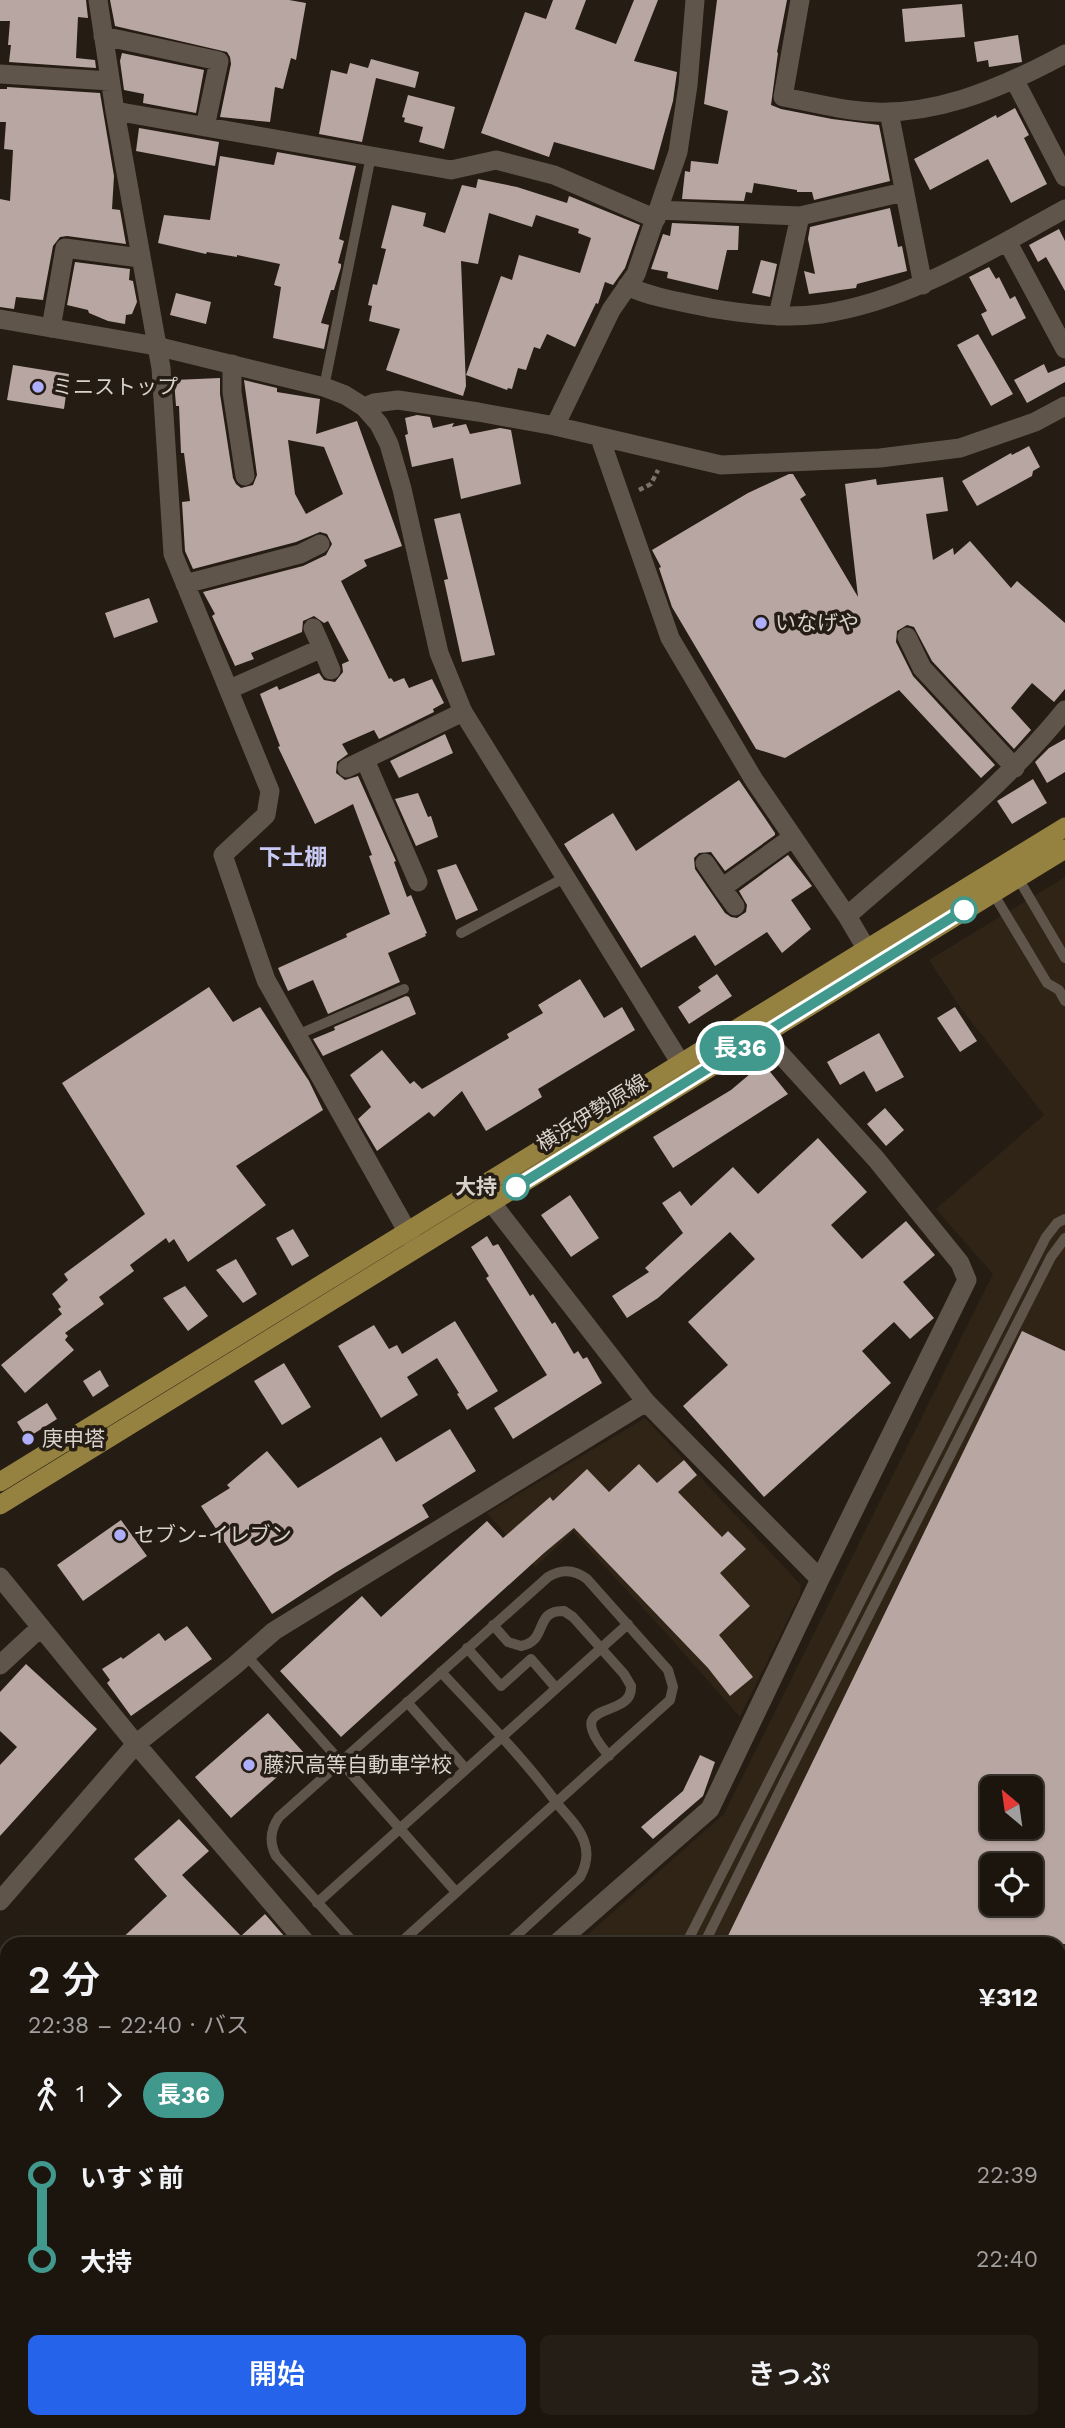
<!DOCTYPE html>
<html lang="ja">
<head>
<meta charset="utf-8">
<style>
  body { margin:0; font-family:"Work Sans","Noto Sans JP",sans-serif; background:#251e17; color:#f1f3f6; height:100vh; display:flex; flex-direction:column; font-size:26px; white-space:nowrap }
  * { box-sizing:border-box; margin:0 }
  p { font-size:23px; color:#a09f9e }
  .icon { flex:none; width:38px; height:38px; fill:none; stroke:currentColor; stroke-width:2; stroke-linecap:round; stroke-linejoin:round }
  .map { position:relative; flex:1; overflow:hidden }
  .panel { position:absolute; left:0px; top:1937px; width:1066px; height:492px; display:flex; flex-direction:column; background:#1c150e; border-radius:21px 21px 0 0; box-shadow:0 2px 5px #0004,0 0 0 2px #3a342e }
  .panel>* { flex:none }
  .badge { padding:0 14px; border-radius:23px; font-size:24px; line-height:46px }
  .needle { width:46px; rotate:331deg }
  .buttons { position:absolute; left:980px; top:1776px; display:grid; gap:14px }
  .buttons a { display:grid; place-items:center; width:63px; height:63px; border-radius:10px; background:#1c150e; box-shadow:0 2px 5px #0004,0 0 0 2px #3a342e; font-size:35px }
  .map>.badge { position:absolute; translate:-50% -50%; box-shadow:0 0 0 4px #fff }
  .legs { display:flex; align-items:center; gap:10px; height:77px; padding:0 28px; font-size:23px }
  .legs p { margin-inline-start:auto }
  .summary { display:flex; align-items:center; justify-content:space-between; height:119px; padding:0 28px }
  h1 { font-size:38px; font-weight:600; line-height:52px }
  .button { display:flex; gap:14px; margin-top:auto; padding:14px 28px }
  .button a { flex:1; height:80px; border-radius:10px; background:#2563eb; color:#fff; font-size:28px; font-weight:600; line-height:80px; text-align:center }
  .button a+a { background:#251e17; color:#f1f3f6 }
  ul { padding:0 28px; list-style:none }
  li { display:flex; align-items:center; gap:24px; height:84px; font-size:26px }
  li i { display:grid; place-items:center; width:10px; height:100%; margin:0 9px; background:currentColor }
  li i::after { content:''; width:18px; height:18px; margin:-9px; border:5px solid; border-radius:50%; background:#1c150e }
  li p { margin-inline-start:auto }
  li:first-child i { background:linear-gradient(#0000 50%,currentColor 0) }
  li:last-child i { background:linear-gradient(currentColor 50%,#0000 0) }
  .map>svg:first-child { display:block }
  .built { fill:#302416; fill-rule:evenodd }
  .building { fill:#b7a6a1; fill-rule:evenodd }
  .lines { fill:none; stroke-linecap:round; stroke-linejoin:round }
  .path { stroke:#79716a; stroke-width:4.5; stroke-dasharray:5 3.5; stroke-linecap:butt }
  .service { stroke:#60554b; stroke-width:10 }
  .minor { stroke:#60554b; stroke-width:19 }
  .tertiary { stroke:#60554b; stroke-width:19 }
  .primary { stroke:#958240; stroke-width:19 }
  .line-1-casing { stroke:#fff; stroke-width:16 }
  .line-1 { stroke:#41988c; stroke-width:10 }
  .poi-dot { fill:#aeaefa; stroke:#251c13; stroke-width:2.5 }
  .stop-1-dot { fill:#fff; stroke:#41988c; stroke-width:3.5 }
  .labels { text-anchor:middle; stroke-width:7; stroke-linejoin:round; paint-order:stroke }
  .poi-label { font-size:21px; fill:#d8d2cc; stroke:#251c13; text-anchor:start }
  .street-label { font-size:21px; fill:#d8d2cc; stroke:#251c13 }
  .stop-label { font-size:21px; font-weight:bold; fill:#d8d2cc; stroke:#251c13; text-anchor:end }
  .neighbourhood-label { font-size:23px; font-weight:bold; fill:#c9caf5; stroke:#251c13 }
</style>
</head>
<body>
<div class="map">
<svg width="1065" height="2428" viewBox="0 0 1065 2428">
  <rect width="100%" height="100%" fill="#251c13"/>
  <!-- built -->
  <path class="built" d="M1065,877v1551h-733l-12,-6h739v-478h-482l147,-130 269,-540 -57,-65 108,-94 -81,-104 -34,-51zM992,1788h39v39h-39zM992,1866h39v38h-39z
    M645,1418l156,167 -1,10 -60,122 -74,-84 -93,-101 -38,35 -48,-54z
    M0,1975l7,3v287l-7,-4z"/>
  <!-- building -->
  <path class="building" d="M0,0h86l2,18 -10,-1 -2,41 19,2 1,8 -87,-6 2,-17h-3l2,-24h-10z
    M110,0h179l17,3 -10,57 -5,-2 -8,31 -8,-2 -5,35 -50,-5 11,-53 -1,-7 -3,-5 -112,-26z
    M553,0h33l-11,29 41,15 18,-44h24l-24,61 43,11 -4,29 -19,69 -100,-28 -5,15 -68,-24 44,-121 21,7z
    M717,0h70l-10,52 1,1 -7,52 10,4 51,10 47,6 11,56 -76,19 -2,-8h-15v-2l-43,-7 -2,10 -6,-1 -2,9 -62,-2 3,-28 5,1 1,-11 27,3 10,-53 -24,-7z
    M962,4l3,33 -60,5 -3,-33z
    M1018,35l4,27 -33,5 -1,-7 -11,2 -3,-20z
    M122,53l82,17 -8,43 -53,-10 1,-9 -20,-4 -4,-29z
    M371,59l48,13 -4,16 -39,-10 -14,64 -43,-8 12,-64 16,4 3,-11 18,5z
    M7,87l93,6 14,83 -2,33 8,1 6,34 -59,-8 -7,1 -7,9 -10,54 -27,-3 -2,12 -14,-2v-108l10,2 3,-51 -9,-1 2,-27h-6v-33h7z
    M408,95l47,12 -11,42 -25,-7 4,-15 -19,-5 1,-4 -3,-1z
    M1015,108l14,27 -5,3 23,46 -36,19 -23,-44 -58,31 -16,-31 82,-44 1,3z
    M139,128l80,14 -4,24 -79,-15z
    M277,152l79,14 -17,73 5,2 -6,22 3,1v3l-7,23h-3l-10,33 8,2 -5,24 -51,-11 8,-51 -7,-2 6,-21 -43,-9v2l-30,-5 -1,2 -48,-11 6,-28 46,5 10,-64 54,9z
    M478,179l39,8 50,16 2,-7 71,29 -15,43 -12,17 -8,-3 -7,22 -2,-1 -21,44 -28,-13 -7,15 -6,-2 -8,23 -8,-2 -6,21 -4,-1 -1,2 -41,-15 35,-99 11,4 7,-25 61,18 11,-35 -13,-5 1,-4 -43,-14 -4,12 -43,-14 -11,51 -17,-3 5,125 -3,10 -77,-26 14,-41 -31,-8 3,-15 -4,-1 5,-21 4,1 9,-36 -5,-1 11,-43 34,8 -3,13 22,7 17,-48 14,3z
    M890,208l8,39 4,-1 5,25 -50,13 -1,4 -47,6 -5,-23 11,3 -7,-35 2,-12z
    M672,223l67,3 -1,24h-11l-9,40 -51,-12 1,-6 -17,-3 12,-35 7,2z
    M1059,229l6,12v50l-19,-34 -8,5 -9,-17z
    M761,260l16,4 -7,33 -18,-4z
    M75,262l55,7 -1,11 4,1 4,21 -5,12 -6,1 -1,9 -17,-3 -19,-8 -1,-3 -21,-5z
    M989,267l7,12 3,-2 11,22 5,-3 11,22 -34,18 -11,-22 6,-3 -18,-34z
    M176,293l35,9 -5,22 -36,-9z
    M978,334l35,60 -22,12 -34,-61z
    M1044,364l4,9 17,-7v16l-38,21 -13,-23z
    M13,365l56,9 -5,35 -57,-9z
    M220,378v16l13,84 3,6 5,4 12,-3 4,-10 -13,-95 33,8v4l43,7 -4,35 41,-13 45,125 -38,14 3,6 -26,15 48,98 2,-1 3,4 10,-4 5,10 23,-9 12,24 -11,6 1,3 -55,27 -5,-9 -32,14 6,10 -11,8 -1,11 9,7 13,-4 38,85 -2,1 13,35 4,-2 16,38 -2,1 1,2 -38,17 12,29 -72,32 -15,-34 -25,11 -10,-23 69,-31 -1,-3 44,-20 -21,-58 3,-1 -19,-51 -38,20 -37,-77 2,-1 -20,-52 17,-8 2,4 40,-17 5,7 11,2 8,-10 -1,-8 7,-3 -21,-40 -4,2 -10,-7 -11,5 -1,11 -51,21 3,6 -19,7 -23,-50 3,-2 -12,-22 100,-26 23,-11 6,-11 -5,-10 -7,-2 -24,10 -103,27 -8,-18 -3,-49 8,-1 -6,-48h-3l-2,-47h-3l-2,-26zM288,440l36,7 19,47 -37,20 -11,-20z
    M417,415l13,2 3,11 21,-5 -2,4 14,-3 4,10 30,-6 11,2 10,54 -60,15 -8,-41 -41,9 -7,-32 3,-1 -3,-16z
    M1029,446l11,21 -7,4 -1,5 -55,30 -15,-25 49,-28 1,2z
    M789,474h4l13,21 -6,4 58,98 -13,-113 31,-5 1,6 66,-8 5,34 -22,3 7,46 20,-12 1,7 16,-14 41,47 6,-7 48,42v66l-11,13 -22,-19 -21,25 20,22 -17,19 -82,-88 -18,-34 -7,-2 -10,6 -1,11 17,34 82,89 -14,13 -82,-88 -114,68 -29,-9 -84,-142 -13,-39 2,-1 -9,-17 96,-57z
    M460,513l35,142 -33,7 -18,-82 4,-1 -14,-60z
    M149,598l9,24 -44,16 -9,-25z
    M445,734l8,19 -54,25 -9,-17z
    M1065,739v33l-18,11 -12,-21 14,-14z
    M1033,779l14,24 -35,21 -15,-23z
    M739,780l36,53v2l-50,36 -14,-19 -12,1 -5,5 1,11 30,44 6,4 6,1 9,-6 1,-7 -8,-14 49,-36 24,31 -21,14 20,29 -29,24 -15,-21 -52,34 -20,-31 -54,33 -77,-124 49,-31 23,38z
    M418,793l10,24 3,-1 7,21 -22,9 -21,-47z
    M456,864l22,46 -22,10 -19,-50z
    M717,974l15,22 -43,28 -11,-17 23,-16 -3,-4z
    M580,979l24,39 18,-11 13,23 -97,59 4,8 -56,34 -24,-40 -28,26 -5,-5 -52,39 -19,-32 13,-12 -21,-32 32,-25 28,34 4,-3 8,8 87,-51 -2,-4 36,-21 -5,-8z
    M209,987l24,35 27,-15 49,74 14,29 -87,56 30,39 -78,57 -14,-23 -5,4 -3,-5 -36,27 4,6 -35,26 5,7 -39,29 3,3 -3,4 9,10 -49,43 -24,-28 61,-51 -4,-5 3,-2 -9,-13 16,-14 -4,-6 81,-60 -83,-131z
    M406,996l3,1 7,17 -93,42 -10,-17 22,-9 -1,-3z
    M955,1007l22,34 -17,11 -23,-34z
    M879,1033l25,44 -28,15 -12,-21 -24,14 -13,-23z
    M763,1063l25,31 -115,74 -20,-31 78,-47z
    M885,1108l19,22 -18,16 -19,-22z
    M818,1138l49,54 -36,33 31,34 44,-38 29,34 -32,27 31,36 -24,21 -16,-17 -32,29 29,32 -127,114 -81,-91 45,-41 -40,-43 67,-63 -25,-27 -72,66 -31,20 -15,-22 37,-24 -4,-4 38,-35 -21,-30 18,-12 11,15 42,-39 25,27z
    M570,1195l29,43 -28,19 -30,-42z
    M293,1229l16,27 -17,10 -16,-28z
    M487,1236l6,10 5,-2 32,52 3,-2 19,30 3,-2 19,32 4,-3 5,8 4,-2 15,26 -89,56 -19,-31 53,-33 -61,-97 3,-2 -18,-29z
    M236,1259l21,35 -14,9 -27,-33z
    M185,1286l23,30 -20,15 -25,-33z
    M455,1321l43,70 -31,19 -10,-16 2,-1 -22,-35 -30,19 11,18 -37,23 -43,-72 36,-21 15,24 8,-4 5,9z
    M1022,1331l43,20v593h-341zM992,1788h39v39h-39zM992,1866h39v38h-39z
    M284,1363l27,44 -29,18 -28,-44z
    M100,1370l9,16 -16,11 -10,-16z
    M47,1403l10,16 -30,19 -10,-16z
    M450,1429l26,42 -54,34 7,12 -94,56 -63,41 -71,-108 29,-18 -3,-3 40,-34 31,37 83,-51 15,25z
    M684,1460l13,15 -19,17 44,45 6,-6 18,18 -26,24 30,33 -31,29 34,42 -23,19 -22,-28 -134,-140 -30,25 -203,184 -61,-66 82,-75 19,21 106,-96 16,17 47,-41 3,4 34,-32 22,23 30,-28 18,19z
    M121,1520l26,36 -64,45 -26,-36z
    M187,1626l25,33 -81,57 -24,-33 3,-3 -8,-11 19,-12 2,2 36,-26 6,8z
    M26,1664l71,65 -97,107v-71l17,-18 -17,-16v-39z
    M268,1713l36,40 -73,65 -36,-41z
    M700,1755l15,7 -12,34 -50,43 -12,-12 42,-36z
    M179,1819l30,32 -27,24 59,61 24,-22 26,30h-175l51,-48 -33,-37z"/>
  <g class="lines">
    <!-- path -->
    <path class="path" d="M639,490l12,-6 7,-14"/>
    <!-- service -->
    <path class="service" d="M324,387l47,-231
      M1018,878l47,80
      M993,893l54,90 12,7 6,11
      M461,933l105,-56
      M297,1035l107,-46
      M493,1625l15,17 13,4c28,-5 12,-36 43,-35l9,6 51,57 7,12c2,36 -73,10 -22,70
      M467,1648l34,38 30,-27 25,29
      M246,1655l210,237
      M441,1672c39,42 81,84 115,130 9,12 23,24 28,39 5,13 2,25 -4,36l-73,67
      M407,1702l59,67
      M317,1903l311,-279
      M355,1944l-79,-88c-7,-14 -6,-26 3,-39l269,-240c13,-8 26,-8 39,2l81,91 5,17 -3,13 -271,244
      M686,1944l360,-707 11,-14 8,-4
      M704,1944l81,-164 266,-523 14,-19
      M0,2011l7,3
      M0,2041l7,3
      M763,2422l12,6
      M824,2422l12,6"/>
    <!-- minor -->
    <path class="minor" d="M98,0l17,111 46,257 12,186 97,237 -4,24 -43,40 43,125 149,265
      M800,0l-17,97c23,4 45,10 68,13 76,11 149,-21 214,-56
      M103,36l116,25 -14,66
      M0,74l110,7
      M1015,81l50,96
      M115,111l336,59 45,-10 58,15 102,44
      M889,112l34,173
      M658,210l142,6 104,-24
      M1007,241l58,108
      M627,286c26,12 55,16 83,22 36,6 74,11 111,6 89,-13 167,-63 244,-105
      M778,316l22,-100
      M51,328l14,-80 75,10
      M232,364v28l13,84
      M364,407l10,-4 24,-3 80,12 77,14 166,39 159,-7 80,-10 75,-26 30,-16
      M555,426l56,-116 25,-36 42,-122 10,-67 7,-85
      M600,438l70,200 84,142 93,136
      M185,584l115,-30 20,-10
      M907,637l15,31 93,100
      M322,648l9,22
      M230,689l92,-41 -9,-20
      M365,760l53,122
      M347,768l116,-56
      M705,863l17,25 71,-51
      M722,888l13,18
      M866,948l-19,-32c75,-66 154,-127 218,-206
      M491,1202l155,200 174,177
      M0,1577l136,167 171,200
      M0,1665l41,-38
      M0,1901l136,-157 98,-78 40,-35 372,-229
      M556,1944l154,-135 110,-230 147,-299 -7,-17 -84,-104 -114,-125
      M0,1963l7,4"/>
    <!-- tertiary -->
    <path class="tertiary" d="M0,319l156,27 168,41 21,8 19,12 15,17 10,20 13,45 37,164 24,59 217,350"/>
    <!-- primary -->
    <path class="primary" d="M0,1482l1065,-655
      M0,1505l1065,-656"/>
  </g>
  <g class="lines">
    <defs>
      <path id="line-1" d="M516,1187l448,-277"/>
    </defs>
    <!-- line-1 casing -->
    <use href="#line-1" class="line-1-casing"/>
    <!-- line-1 -->
    <use href="#line-1" class="line-1"/>
  </g>
  <!-- markers -->
  <g class="poi-dot">
    <circle cx="38" cy="387" r="7"/>
    <circle cx="761" cy="623" r="7"/>
    <circle cx="28" cy="1439" r="7"/>
    <circle cx="120" cy="1535" r="7"/>
    <circle cx="249" cy="1765" r="7"/>
  </g>
  <g class="stop-1-dot">
    <circle cx="964" cy="910" r="12"/>
    <circle cx="516" cy="1187" r="12"/>
  </g>
  <g class="labels">
    <!-- poi labels -->
    <g class="poi-label">
      <text x="52" y="394">ミニストップ</text>
      <text x="775" y="630">いなげや</text>
      <text x="42" y="1446">庚申塔</text>
      <text x="134" y="1542">セブン-イレブン</text>
      <text x="263" y="1772">藤沢高等自動車学校</text>
    </g>
    <!-- street labels -->
    <g class="street-label">
      <text transform="translate(592 1113) rotate(-32)" y="7">横浜伊勢原線</text>
    </g>
    <!-- stop labels -->
    <g class="stop-label">
      <text x="497" y="1194">大持</text>
    </g>
    <!-- neighbourhood labels -->
    <g class="neighbourhood-label">
      <text x="293" y="865">下土棚</text>
    </g>
  </g>
</svg>
<div class="buttons">
<a><svg class="needle" viewBox="-14 -14 28 28"><path d="M0-13l5 13h-10z" fill="#e53935"/><path d="M0 13l5-13h-10z" fill="#a09f9e"/></svg></a>
<a><svg class="icon" aria-label="locate" viewBox="0 0 24 24"><circle cx="12" cy="12" r="6"/><path d="M12 2v4M12 18v4M2 12h4M18 12h4"/></svg></a>
</div>
<b class="badge" style="left:740px;top:1048px;background:#41988c;color:#fff">長36</b>
<section class="panel">
<div class="summary"><div><h1>2 分</h1><p>22:38 – 22:40 · バス</p></div><b>¥312</b></div>
<div class="legs"><svg class="icon" aria-label="walk" viewBox="0 0 24 24"><circle cx="13" cy="4" r="2"/><path d="M13 8l-2 6 4 7M11 14l-3 7M7 12l3-4h3l4 4"/></svg>1<svg class="icon" aria-label="forward" viewBox="0 0 24 24"><path d="M9 5l7 7-7 7"/></svg><b class="badge" style="background:#41988c;color:#fff">長36</b></div>
<ul>
<li><i style="color:#41988c"></i><b>いすゞ前</b><p>22:39</p></li>
<li><i style="color:#41988c"></i><b>大持</b><p>22:40</p></li>
</ul>
<div class="button"><a>開始</a><a>きっぷ</a></div>
</section>
</div>
</body>
</html>
